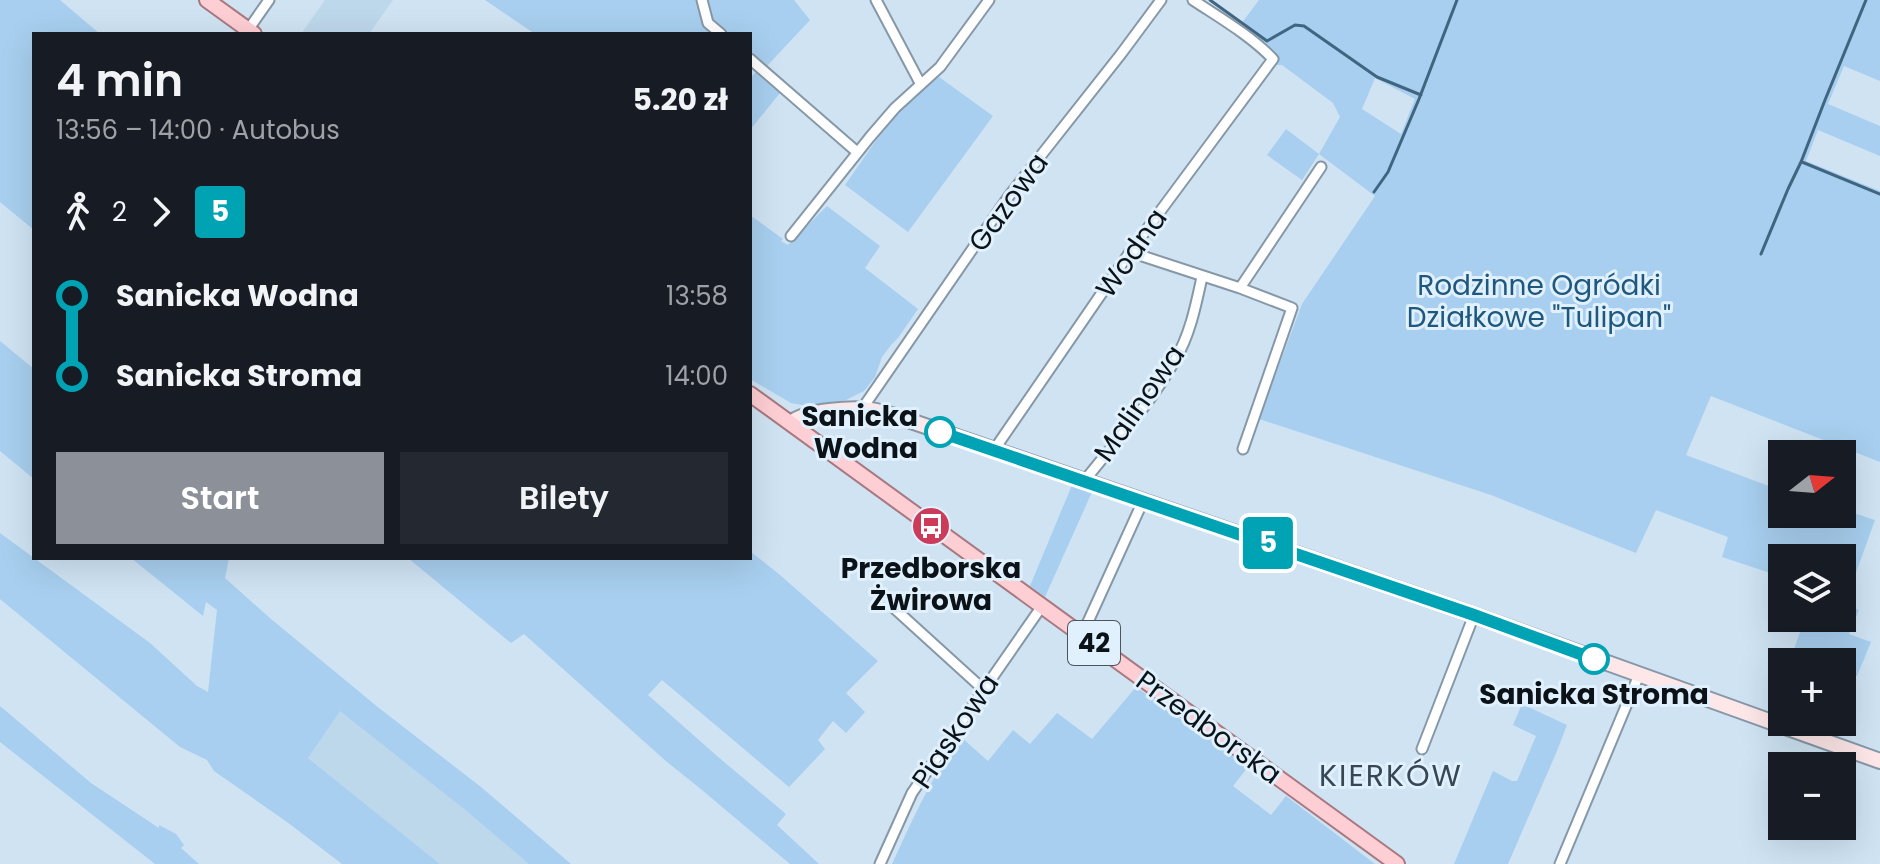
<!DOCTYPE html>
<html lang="pl">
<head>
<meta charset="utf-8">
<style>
  body { margin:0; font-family:Poppins,sans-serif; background:#242831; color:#f1f3f6; height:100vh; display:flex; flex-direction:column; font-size:30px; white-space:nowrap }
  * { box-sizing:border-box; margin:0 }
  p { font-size:26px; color:#9ea1a6 }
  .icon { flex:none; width:44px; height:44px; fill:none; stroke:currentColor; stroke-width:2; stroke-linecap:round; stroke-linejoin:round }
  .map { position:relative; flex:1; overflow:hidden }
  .details { position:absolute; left:32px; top:32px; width:720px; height:528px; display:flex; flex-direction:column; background:#171b24; border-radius:0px; box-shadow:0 8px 32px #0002 }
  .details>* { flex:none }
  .badge { padding:0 16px; border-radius:6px; font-size:28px; line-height:52px }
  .needle { width:52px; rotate:73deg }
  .buttons { position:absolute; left:1768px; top:440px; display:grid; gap:16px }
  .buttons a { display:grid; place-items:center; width:88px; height:88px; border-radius:0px; background:#171b24; box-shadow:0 8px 32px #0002; font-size:40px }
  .map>.badge { position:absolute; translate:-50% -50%; box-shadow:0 0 0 4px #fff }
  .legs { display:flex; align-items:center; gap:12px; height:88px; padding:0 24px; font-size:26px }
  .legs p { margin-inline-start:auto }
  .overview { display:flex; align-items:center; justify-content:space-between; height:136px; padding:0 24px }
  h1 { font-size:44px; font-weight:600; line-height:60px }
  .primary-button { display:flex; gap:16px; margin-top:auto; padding:16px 24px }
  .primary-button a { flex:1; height:92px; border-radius:0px; background:#8c9099; color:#fff; font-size:32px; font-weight:600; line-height:92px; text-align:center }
  .primary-button a+a { background:#242831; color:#f1f3f6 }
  ul { padding:0 24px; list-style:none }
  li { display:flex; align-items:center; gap:28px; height:80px; font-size:30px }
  li i { display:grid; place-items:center; width:12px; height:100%; margin:0 10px; background:currentColor }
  li i::after { content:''; width:20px; height:20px; margin:-10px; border:6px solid; border-radius:50%; background:#171b24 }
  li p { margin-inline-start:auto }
  li:first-child i { background:linear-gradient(#0000 50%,currentColor 0) }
  li:last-child i { background:linear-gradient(currentColor 50%,#0000 0) }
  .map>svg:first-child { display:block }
  .built { fill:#bdd7eb }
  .green { fill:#a8cfef; fill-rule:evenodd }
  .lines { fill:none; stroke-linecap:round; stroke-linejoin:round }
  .stream { stroke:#406580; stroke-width:3 }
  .street-casing { stroke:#8698a7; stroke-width:13 }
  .secondary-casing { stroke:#8698a7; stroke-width:18 }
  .primary-casing { stroke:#a7787f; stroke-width:18 }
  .street { stroke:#fff; stroke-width:9 }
  .secondary { stroke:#fee7e9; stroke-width:14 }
  .primary { stroke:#fdced3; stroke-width:14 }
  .line-1-casing { stroke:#fff; stroke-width:18 }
  .line-1 { stroke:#00a3b4; stroke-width:12 }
  .stop-1-dot { fill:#fff; stroke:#00a3b4; stroke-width:4 }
  .labels { text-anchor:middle; stroke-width:6; stroke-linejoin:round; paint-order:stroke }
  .shield { fill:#e0f0fc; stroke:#4c555c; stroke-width:2 }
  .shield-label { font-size:26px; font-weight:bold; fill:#0c1318 }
  .street-label { font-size:28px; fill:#0c1318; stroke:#e0f0fc }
  .park-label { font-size:28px; fill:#1f587e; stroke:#e0f0fc }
  .stop-label { font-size:28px; font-weight:bold; fill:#0c1318; stroke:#e0f0fc; text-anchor:end }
  .poi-label { font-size:28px; font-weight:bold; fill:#0c1318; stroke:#e0f0fc }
  .neighbourhood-label { font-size:30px; letter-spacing:2px; fill:#374854; stroke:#e0f0fc }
</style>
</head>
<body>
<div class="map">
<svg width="1880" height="864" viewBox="0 0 1880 864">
  <rect width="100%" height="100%" fill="#cfe3f3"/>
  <!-- built -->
  <path class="built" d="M325,0h68l-24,34h-68z
    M340,710l124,99 65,55h-89l-132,-106z"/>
  <!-- green -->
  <path class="green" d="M0,0h60l40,34h-66v196l-34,-28z
    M485,0h309l16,20 -43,46 -17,-14v-18h-215z
    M1259,0h621v81l-36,-15 -16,38 52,22v30l-62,-26 -12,31 74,30v271l-169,-66 -25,59 96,36v23h60v-5l33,11 -30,83 14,7 -10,24 22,8 -14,34 -15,-5v-9h-23l-26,-10 12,-34h37v-60h-42l-7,-3 -2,3h-9v19l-60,-20 6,-20 -72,-27 -20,43 -145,-58 -232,-76 43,-115 73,-108 -56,-42 -17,26 -35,-25 19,-26 33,25 21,-37 -7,-14 -51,-38h-6v-8l-35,-33zM1375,78l40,21 -14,35 -39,-25z
    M756,72l24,21 -30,37v-52z
    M939,77l54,39 -85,116 -63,-47 44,-63 25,-26z
    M827,206l53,40 -15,22 53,41 -20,29 -7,7 -9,12 -7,20 -11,14 -18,9 -38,6 -17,-3 -41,-24v-164l33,24 -2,2 7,4z
    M0,341l34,28v110l-34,-28z
    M1072,485l20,7 -47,105 -15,-11z
    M0,533l150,110 47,43 11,6 9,-82 -11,-8 -3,14 -72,-58h98l-4,20 46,41 108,89 102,79 90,77h-42l-65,-55 -124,-98 -32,47 132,106h-98l-55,-42 -73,-51 -7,-11 -27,-13 -180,-148z
    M750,551l30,24 98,86 -32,32 19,19 -19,21 -13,-12 -15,19 7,9 -36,38 -127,-107 -14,15 69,61 69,58 -9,11 42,39h-29l-88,-74 -35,-28 -143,-128 -13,9 -103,-85h342z
    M1136,687l112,80 -15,19 38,29 15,-19 89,68h-483c20,-43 40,-89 69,-127l27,24 25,-31 17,14 27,-31 35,26z
    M1522,704l45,21 -10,26 -49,113h-54l39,-93 19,10h5l19,-45 -23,-11z
    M0,706l91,77 68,45v-3l17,9 8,11 -3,3 18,16h-44l-155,-122z"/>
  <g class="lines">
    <!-- stream -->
    <path class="stream" d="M1210,0l57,41 28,-16 9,1 73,51 44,18
      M1802,162l78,32
      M1374,192l14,-20 31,-73 38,-99
      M1761,254l27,-65 13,-27 24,-62 41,-100"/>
    <defs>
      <path id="street" d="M702,0l6,23 13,11
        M876,0l44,83
        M248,30l21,-30
        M750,59l107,93
        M791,236l79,-99 25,-29 45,-41 49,-67
        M1130,252l110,36 52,20 -49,141
        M1240,288l81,-121
        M862,409l147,-213 112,-142 40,-54
        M994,450l136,-198 143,-193c-23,-24 -53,-41 -80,-59
        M1085,480c31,-39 66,-77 90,-120 15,-25 21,-55 27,-83
        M895,609l88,80
        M1082,635l61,-134
        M1422,749l52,-134
        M880,864l32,-71 130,-187
        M1560,864l79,-189"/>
      <path id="secondary" d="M791,423c14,-13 61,-15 80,-13 11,2 21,5 31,8l572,197 406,146"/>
      <path id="primary" d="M207,0l47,34
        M750,394l647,470"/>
    </defs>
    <!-- street casing -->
    <use href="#street" class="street-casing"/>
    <!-- secondary casing -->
    <use href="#secondary" class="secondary-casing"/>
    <!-- primary casing -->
    <use href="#primary" class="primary-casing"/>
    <!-- street -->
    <use href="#street" class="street"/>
    <!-- secondary -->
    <use href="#secondary" class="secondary"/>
    <!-- primary -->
    <use href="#primary" class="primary"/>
  </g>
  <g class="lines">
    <defs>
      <path id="line-1" d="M940,432l534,183 120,44"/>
    </defs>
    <!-- line-1 casing -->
    <use href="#line-1" class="line-1-casing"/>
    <!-- line-1 -->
    <use href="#line-1" class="line-1"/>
  </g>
  <!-- icons -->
  <defs>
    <symbol id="bus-disc" viewBox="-11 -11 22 22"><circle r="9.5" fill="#cc3c5a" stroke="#e0f0fc"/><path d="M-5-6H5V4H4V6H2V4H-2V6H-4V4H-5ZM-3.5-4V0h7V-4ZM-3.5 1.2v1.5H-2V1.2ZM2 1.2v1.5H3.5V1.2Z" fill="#fff"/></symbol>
  </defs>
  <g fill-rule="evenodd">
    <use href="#bus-disc" x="909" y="504" width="44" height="44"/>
  </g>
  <!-- markers -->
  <g class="stop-1-dot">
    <circle cx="940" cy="432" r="14"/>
    <circle cx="1594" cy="659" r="14"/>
  </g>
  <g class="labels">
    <!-- shield labels -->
    <rect class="shield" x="1068" y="621" width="52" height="44" rx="6"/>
    <g class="shield-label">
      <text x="1094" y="652">42</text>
    </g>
    <!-- street labels -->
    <g class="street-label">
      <text transform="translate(1008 202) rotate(-54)" y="10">Gazowa</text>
      <text transform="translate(1131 253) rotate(-55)" y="10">Wodna</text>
      <text transform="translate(1139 403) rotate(-55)" y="10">Malinowa</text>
      <text transform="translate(1209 727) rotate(36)" y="10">Przedborska</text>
      <text transform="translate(955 731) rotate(-56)" y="10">Piaskowa</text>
    </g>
    <!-- park labels -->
    <g class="park-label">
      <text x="1539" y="295">Rodzinne Ogródki<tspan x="1539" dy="32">Działkowe "Tulipan"</tspan></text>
    </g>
    <!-- stop labels -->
    <g class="stop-label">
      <text x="918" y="426">Sanicka<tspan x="918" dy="32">Wodna</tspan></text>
      <text x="1594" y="704" text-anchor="middle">Sanicka Stroma</text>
    </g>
    <!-- poi labels -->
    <g class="poi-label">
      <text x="931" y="578">Przedborska<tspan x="931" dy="32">Żwirowa</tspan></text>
    </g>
    <!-- neighbourhood labels -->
    <g class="neighbourhood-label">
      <text x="1391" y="786">KIERKÓW</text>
    </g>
  </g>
</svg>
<div class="buttons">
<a><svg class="needle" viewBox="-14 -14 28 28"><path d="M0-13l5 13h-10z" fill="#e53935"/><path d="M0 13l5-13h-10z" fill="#9ea1a6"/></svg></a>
<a><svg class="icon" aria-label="layers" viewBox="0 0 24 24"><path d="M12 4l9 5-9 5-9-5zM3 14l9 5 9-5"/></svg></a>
<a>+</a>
<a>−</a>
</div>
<b class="badge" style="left:1268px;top:543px;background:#00a3b4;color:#fff">5</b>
<section class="details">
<div class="overview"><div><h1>4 min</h1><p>13:56 – 14:00 · Autobus</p></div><b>5.20 zł</b></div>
<div class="legs"><svg class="icon" aria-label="walk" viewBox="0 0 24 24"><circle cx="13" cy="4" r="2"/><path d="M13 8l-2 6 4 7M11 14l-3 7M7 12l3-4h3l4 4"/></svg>2<svg class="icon" aria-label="forward" viewBox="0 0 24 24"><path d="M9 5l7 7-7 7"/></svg><b class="badge" style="background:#00a3b4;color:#fff">5</b></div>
<ul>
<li><i style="color:#00a3b4"></i><b>Sanicka Wodna</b><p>13:58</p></li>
<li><i style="color:#00a3b4"></i><b>Sanicka Stroma</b><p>14:00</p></li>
</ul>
<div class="primary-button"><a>Start</a><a>Bilety</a></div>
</section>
</div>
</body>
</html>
